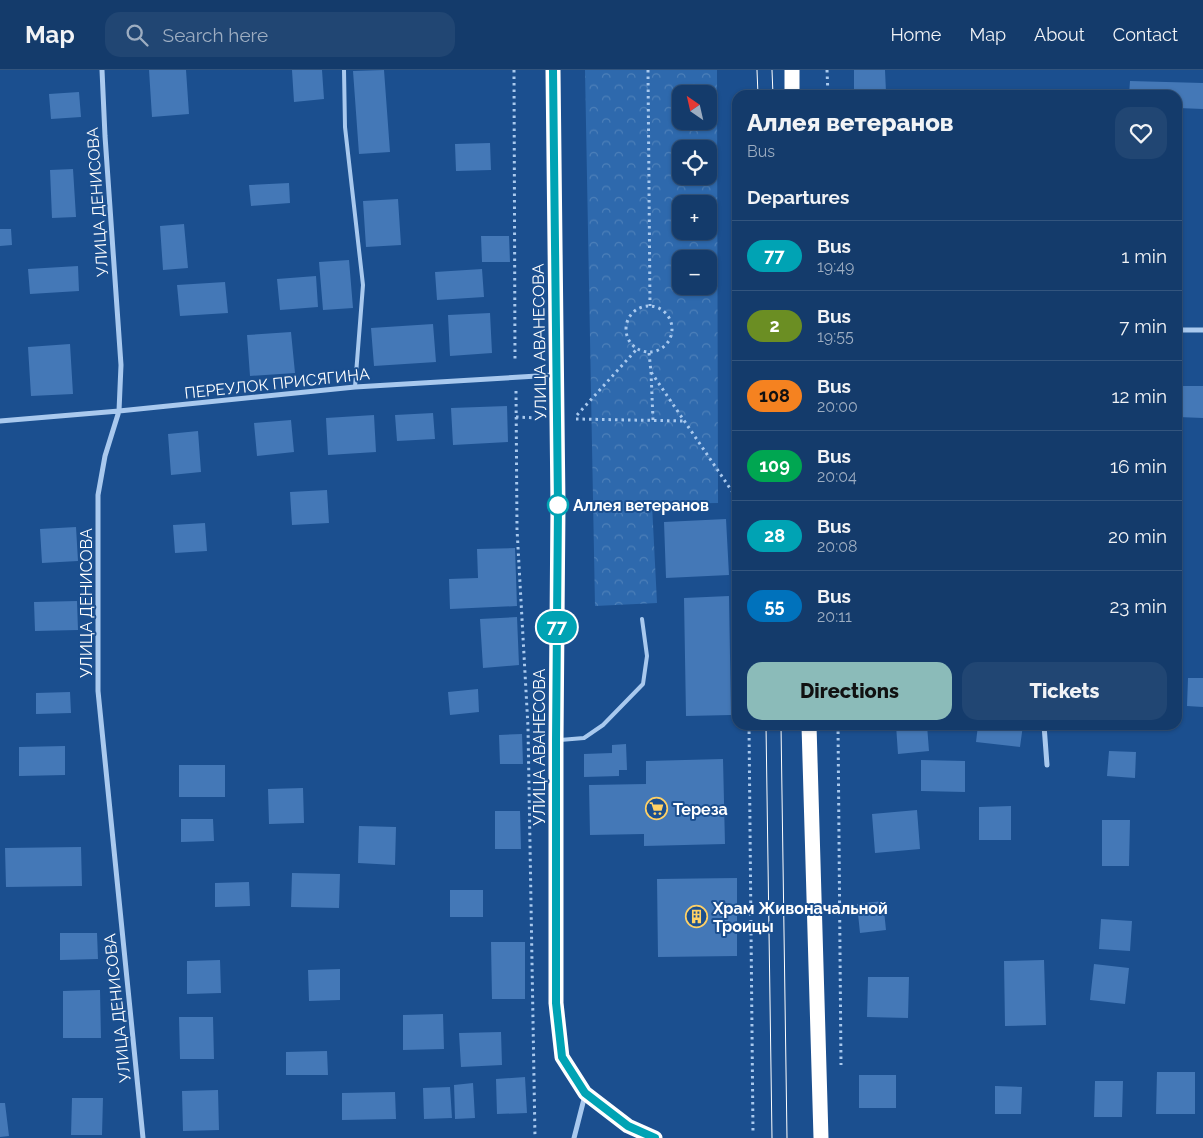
<!DOCTYPE html>
<html lang="en">
<head>
<meta charset="utf-8">
<style>
  body { margin:0; font-family:Raleway,sans-serif; background:#214673; color:#f1f3f6; height:100vh; display:flex; flex-direction:column; font-size:19px; white-space:nowrap }
  * { box-sizing:border-box; margin:0 }
  p { font-size:16px; color:#9dadc1 }
  .icon { flex:none; width:28px; height:28px; fill:none; stroke:currentColor; stroke-width:2; stroke-linecap:round; stroke-linejoin:round }
  .map { position:relative; flex:1; overflow:hidden }
  .sheet { position:absolute; left:732px; top:20px; width:450px; height:640px; display:flex; flex-direction:column; background:#143b6b; border-radius:15px; box-shadow:0 1px 4px #0004,0 0 0 1px #33557e }
  .sheet>* { flex:none }
  .badge { padding:0 10px; border-radius:16px; font-size:18px; line-height:32px }
  .needle { width:32px; rotate:326deg }
  .buttons { position:absolute; left:672px; top:15px; display:grid; gap:10px }
  .buttons a { display:grid; place-items:center; width:45px; height:45px; border-radius:10px; background:#143b6b; box-shadow:0 1px 4px #0004,0 0 0 1px #33557e; font-size:25px }
  .map>.badge { position:absolute; translate:-50% -50%; box-shadow:0 0 0 2px #fff }
  h2 { padding:0 15px; font-size:19px; line-height:45px }
  .round { display:grid; place-items:center; flex:none; width:52px; height:52px; border-radius:15px; background:#214673 }
  .head { display:flex; align-items:center; justify-content:space-between; height:85px; padding:0 15px }
  h1 { font-size:24px; font-weight:800; line-height:38px }
  .button { display:flex; gap:10px; margin-top:auto; padding:10px 15px }
  .button a { flex:1; height:58px; border-radius:15px; background:#8bbbb9; color:#111; font-size:20px; font-weight:800; line-height:58px; text-align:center }
  .button a+a { background:#214673; color:#f1f3f6 }
  ul { padding:0; list-style:none }
  li { display:flex; align-items:center; gap:15px; height:70px; padding:0 15px; border-top:1px solid #33557e }
  li div { flex:1 }
  li b { display:block; font-size:19px }
  li em { font-style:normal }
  li .badge { min-width:55px; font-weight:700; text-align:center }
  header { display:flex; align-items:center; gap:30px; box-sizing:border-box; height:70px; padding:0 25px; background:#143b6b; border-bottom:1px solid #33557e }
  header strong { font-size:24px }
  nav { display:flex; gap:28px; margin-inline-start:auto; font-size:18px }
  .search { width:350px; height:45px; background:#214673; display:flex; align-items:center; gap:12px; box-sizing:border-box; padding:0 18px; border-radius:15px; color:#9dadc1; font-size:19px }
  .map>svg:first-child { display:block }
  .forest { fill:url(#forest-crowns); fill-rule:evenodd }
  .building { fill:#4478b7 }
  .lines { fill:none; stroke-linecap:round; stroke-linejoin:round }
  .path { stroke:#a9c9ee; stroke-width:3; stroke-dasharray:2.5 4; stroke-linecap:butt }
  .lane { stroke:#a9c9ee; stroke-width:4 }
  .street { stroke:#a9c9ee; stroke-width:5 }
  .highway { stroke:#fff; stroke-width:15 }
  .tram { stroke:#fff; stroke-width:1 }
  .line-casing { stroke:#fff; stroke-width:11 }
  .line { stroke:#00a3b4; stroke-width:8 }
  .stop-dot { fill:#fff; stroke:#00a3b4; stroke-width:2.5 }
  .labels { text-anchor:middle; stroke-width:4; stroke-linejoin:round; paint-order:stroke }
  .street-label { font-size:16px; fill:#fff; stroke:#1b4f8f }
  .stop-label { font-size:16px; font-weight:bold; fill:#fff; stroke:#1b4f8f; text-anchor:start }
  .poi-label { font-size:16px; font-weight:bold; fill:#fff; stroke:#1b4f8f; text-anchor:start }
</style>
</head>
<body>
<header>
<strong>Map</strong>
<div class="search"><svg class="icon" aria-label="search" viewBox="0 0 24 24"><circle cx="10" cy="10" r="6"/><path d="M15 15l6 6"/></svg>Search here</div>
<nav><a>Home</a><a>Map</a><a>About</a><a>Contact</a></nav>
</header>
<div class="map">
<svg width="1203" height="1068" viewBox="0 0 1203 1068">
  <defs>
    <pattern id="forest-crowns" width="20" height="18" patternUnits="userSpaceOnUse" patternTransform="scale(1.25)"><rect width="20" height="18" fill="#2e69ad"/><path d="M2 6a3 3 0 1 1 6 0M12 15a3 3 0 1 1 6 0" fill="none" stroke="#4d80b9"/></pattern>
  </defs>
  <rect width="100%" height="100%" fill="#1b4f8f"/>
  <!-- forest -->
  <path class="forest" d="M585,0h132l1,433 -66,1 5,99 -62,3zM681,24h28v27h-28zM681,79h28v27h-28zM681,134h28v27h-28zM681,189h28v27h-28z"/>
  <!-- building -->
  <path class="building" d="M149,0h37l3,44 -37,3z
    M292,0h30l2,29 -30,3z
    M384,0l6,82 -31,2 -6,-83z
    M854,0h31l1,22 -32,2z
    M1130,11l73,2v26l-25,-1v-13h-49z
    M79,22l2,25 -30,2 -2,-25z
    M490,73l1,27 -35,1 -1,-27z
    M73,99l3,48 -24,1 -2,-48z
    M289,113l1,20 -39,3 -2,-21z
    M398,129l3,46 -35,2 -3,-46z
    M184,154l4,44 -25,2 -3,-44z
    M0,159h11l1,16 -12,1z
    M481,166h28l1,26h-28z
    M349,190l4,48 -30,2 -4,-48z
    M78,196l1,25 -49,3 -2,-25z
    M482,199l2,28 -47,3 -2,-28z
    M316,206l2,31 -38,3 -3,-31z
    M225,212l3,31 -48,3 -3,-31z
    M732,224h6v58h-5z
    M490,243l2,40 -42,3 -2,-41z
    M433,254l3,38 -62,4 -3,-38z
    M291,262l4,41 -45,3 -3,-41z
    M70,274l3,50 -42,2 -3,-49z
    M1178,316h25v32l-25,-1z
    M507,336l1,36 -55,3 -2,-37z
    M433,343l2,26 -38,2 -2,-26z
    M374,345l2,37 -48,3 -2,-37z
    M291,350l3,32 -37,4 -3,-33z
    M198,361l3,41 -30,3 -3,-41z
    M327,420l2,33 -37,2 -2,-33z
    M726,449l3,56 -63,3 -2,-56z
    M205,453l2,28 -32,2 -2,-28z
    M76,457l2,34 -36,2 -2,-34z
    M515,478l2,58 -67,3 -1,-30 29,-1 -1,-29z
    M729,526l2,119 -45,1 -2,-118z
    M77,531l1,29 -43,1 -1,-29z
    M517,547l2,48 -36,3 -3,-49z
    M1188,608h15v29l-16,-1z
    M478,619l1,23 -29,3 -2,-23z
    M70,622l1,21 -35,1v-21z
    M896,655h31l2,26 -31,3z
    M978,655h45l-3,22 -44,-5z
    M522,664l1,30h-23l-1,-29z
    M626,674l1,26h-8v6l-35,1v-23l28,-1v-8z
    M65,676v29l-46,1v-29z
    M1109,681l27,1 -1,26 -28,-2z
    M723,689l2,85 -81,2v-12l-54,1 -1,-50 57,-1v-23z
    M921,690l44,1v31l-44,-1z
    M179,695h46v32h-46z
    M303,718l1,35 -35,1 -1,-35z
    M1011,736v34h-32v-33z
    M917,740l3,39 -45,4 -3,-39z
    M495,741h25l1,38h-26z
    M181,749h32l1,22 -33,1z
    M1102,750h28l-1,46h-27z
    M359,756l37,1 -1,38 -37,-2z
    M81,777l1,39 -76,1 -1,-39z
    M292,803l48,1 -1,34 -48,-1z
    M737,808v78l-79,1 -1,-78z
    M249,812l1,24 -35,1v-24z
    M450,820h33v27h-33z
    M883,831l3,29 -26,3 -3,-29z
    M1101,849l31,2 -2,30 -31,-2z
    M60,863h37l1,26 -38,1z
    M491,872h34v57h-33z
    M220,890l1,33 -34,1v-33z
    M1044,890l2,65 -41,1 -1,-65z
    M1094,894l35,4 -4,36 -35,-4z
    M340,899v31l-31,1 -1,-31z
    M868,907h41l-1,41 -41,-1z
    M100,920l1,48h-38v-47z
    M443,944l1,35 -41,1v-35z
    M179,947h34l1,42h-34z
    M501,962l1,33 -41,2 -2,-34z
    M327,981l1,24h-42v-23z
    M1157,1002h38v42h-39z
    M859,1005h37v33h-37z
    M525,1007l2,36 -30,1 -1,-35z
    M1095,1011h28l-1,36h-28z
    M473,1013l2,35 -20,1 -1,-34z
    M995,1016l27,1 -1,27h-26z
    M450,1017l2,31 -28,1 -1,-31z
    M218,1020l1,40 -36,1 -1,-40z
    M395,1022l1,27 -54,1v-27z
    M72,1028h31l-1,37h-31z
    M0,1033h5l4,33 -9,1z"/>
  <g class="lines">
    <!-- path -->
    <path class="path" d="M514,0l1,292
      M648,0l2,236
      M827,0l1,25
      M626 259a23 23 0 1 1 46 0a23 23 0 1 1-46 0Z
      M649,283l2,19 87,128
      M651,302l2,48
      M516,321l1,138 11,198 7,411
      M577,345l59,-65
      M516,347l22,1
      M576,349l108,2
      M749,655l4,408
      M838,655l3,340"/>
    <!-- lane -->
    <path class="lane" d="M344,0l1,57 18,158 -8,102
      M560,670l24,-2 19,-13 40,-41 4,-28 -5,-37"/>
    <!-- street -->
    <path class="street" d="M102,0l3,66 16,229 -2,46 -14,45 -7,39v196l45,447
      M1178,260h25
      M0,351l119,-10 236,-24 199,-12
      M1044,655l3,40
      M574,1068l11,-43"/>
    <!-- highway -->
    <path class="highway" d="M553,0l5,435 -2,236v262l6,54 23,36 43,33 27,12
      M792,0v25
      M809,655l12,413"/>
    <!-- tram -->
    <path class="tram" d="M757,0l1,25
      M772,0l1,25
      M766,655l6,413
      M781,655l6,413"/>
  </g>
  <g class="lines">
    <defs>
      <path id="line" d="M553,0l5,435 -2,236v262l6,54 23,36 43,33 27,12"/>
    </defs>
    <!-- line casing -->
    <use href="#line" class="line-casing"/>
    <!-- line -->
    <use href="#line" class="line"/>
  </g>
  <!-- icons -->
  <defs>
    <symbol id="supermarket-ring" viewBox="-11 -11 22 22"><circle r="9.5" fill="#1b4f8f" stroke="#ffd166" stroke-width="1.5"/><path d="M-6-5.5h2.5l.6 2H6L4.5 2H-2.5L-4.4-4H-6ZM-1.5 3.2a1.3 1.3 0 1 0 .1 0ZM3 3.2a1.3 1.3 0 1 0 .1 0Z" fill="#ffd166"/></symbol>
    <symbol id="building-ring" viewBox="-11 -11 22 22"><circle r="9.5" fill="#1b4f8f" stroke="#ffd166" stroke-width="1.5"/><path d="M-4-6H4V6H1V3H-1V6H-4ZM-2.5-4.3h1.7v1.8h-1.7ZM.8-4.3h1.7v1.8H.8ZM-2.5-1h1.7V.8h-1.7ZM.8-1h1.7V.8H.8Z" fill="#ffd166"/></symbol>
  </defs>
  <g fill-rule="evenodd">
    <use href="#supermarket-ring" x="644" y="726" width="25" height="25"/>
    <use href="#building-ring" x="684" y="834" width="25" height="25"/>
  </g>
  <!-- markers -->
  <circle class="stop-dot" cx="558" cy="435" r="10"/>
  <g class="labels">
    <!-- street labels -->
    <g class="street-label">
      <text transform="translate(97 132) rotate(-94)" y="6">УЛИЦА ДЕНИСОВА</text>
      <text transform="translate(539 272) rotate(-91)" y="6">УЛИЦА АВАНЕСОВА</text>
      <text transform="translate(277 313) rotate(-6)" y="6">ПЕРЕУЛОК ПРИСЯГИНА</text>
      <text transform="translate(86 533) rotate(-90)" y="6">УЛИЦА ДЕНИСОВА</text>
      <text transform="translate(539 677) rotate(-90)" y="6">УЛИЦА АВАНЕСОВА</text>
      <text transform="translate(117 938) rotate(-96)" y="6">УЛИЦА ДЕНИСОВА</text>
    </g>
    <!-- stop labels -->
    <g class="stop-label">
      <text x="573" y="441">Аллея ветеранов</text>
    </g>
    <!-- poi labels -->
    <g class="poi-label">
      <text x="673" y="745">Тереза</text>
      <text x="713" y="844">Храм Живоначальной<tspan x="713" dy="18">Троицы</tspan></text>
    </g>
  </g>
</svg>
<div class="buttons">
<a><svg class="needle" viewBox="-14 -14 28 28"><path d="M0-13l5 13h-10z" fill="#e53935"/><path d="M0 13l5-13h-10z" fill="#9dadc1"/></svg></a>
<a><svg class="icon" aria-label="locate" viewBox="0 0 24 24"><circle cx="12" cy="12" r="6"/><path d="M12 2v4M12 18v4M2 12h4M18 12h4"/></svg></a>
<a>+</a>
<a>−</a>
</div>
<b class="badge" style="left:557px;top:557px;background:#00a3b4;color:#fff">77</b>
<section class="sheet">
<div class="head"><div><h1>Аллея ветеранов</h1><p>Bus</p></div><a class="round"><svg class="icon" aria-label="heart" viewBox="0 0 24 24"><path d="M12 20l-8-8c-3-5 5-10 8-4 3-6 11-1 8 4z"/></svg></a></div>
<h2>Departures</h2>
<ul>
<li><span class="badge" style="background:#00a3b4;color:#fff">77</span><div><b>Bus</b><p>19:49</p></div><em>1 min</em></li>
<li><span class="badge" style="background:#6b8e23;color:#fff">2</span><div><b>Bus</b><p>19:55</p></div><em>7 min</em></li>
<li><span class="badge" style="background:#f58220;color:#111">108</span><div><b>Bus</b><p>20:00</p></div><em>12 min</em></li>
<li><span class="badge" style="background:#00a651;color:#fff">109</span><div><b>Bus</b><p>20:04</p></div><em>16 min</em></li>
<li><span class="badge" style="background:#00a3b4;color:#fff">28</span><div><b>Bus</b><p>20:08</p></div><em>20 min</em></li>
<li><span class="badge" style="background:#0072bc;color:#fff">55</span><div><b>Bus</b><p>20:11</p></div><em>23 min</em></li>
</ul>
<div class="button"><a>Directions</a><a>Tickets</a></div>
</section>
</div>
</body>
</html>
